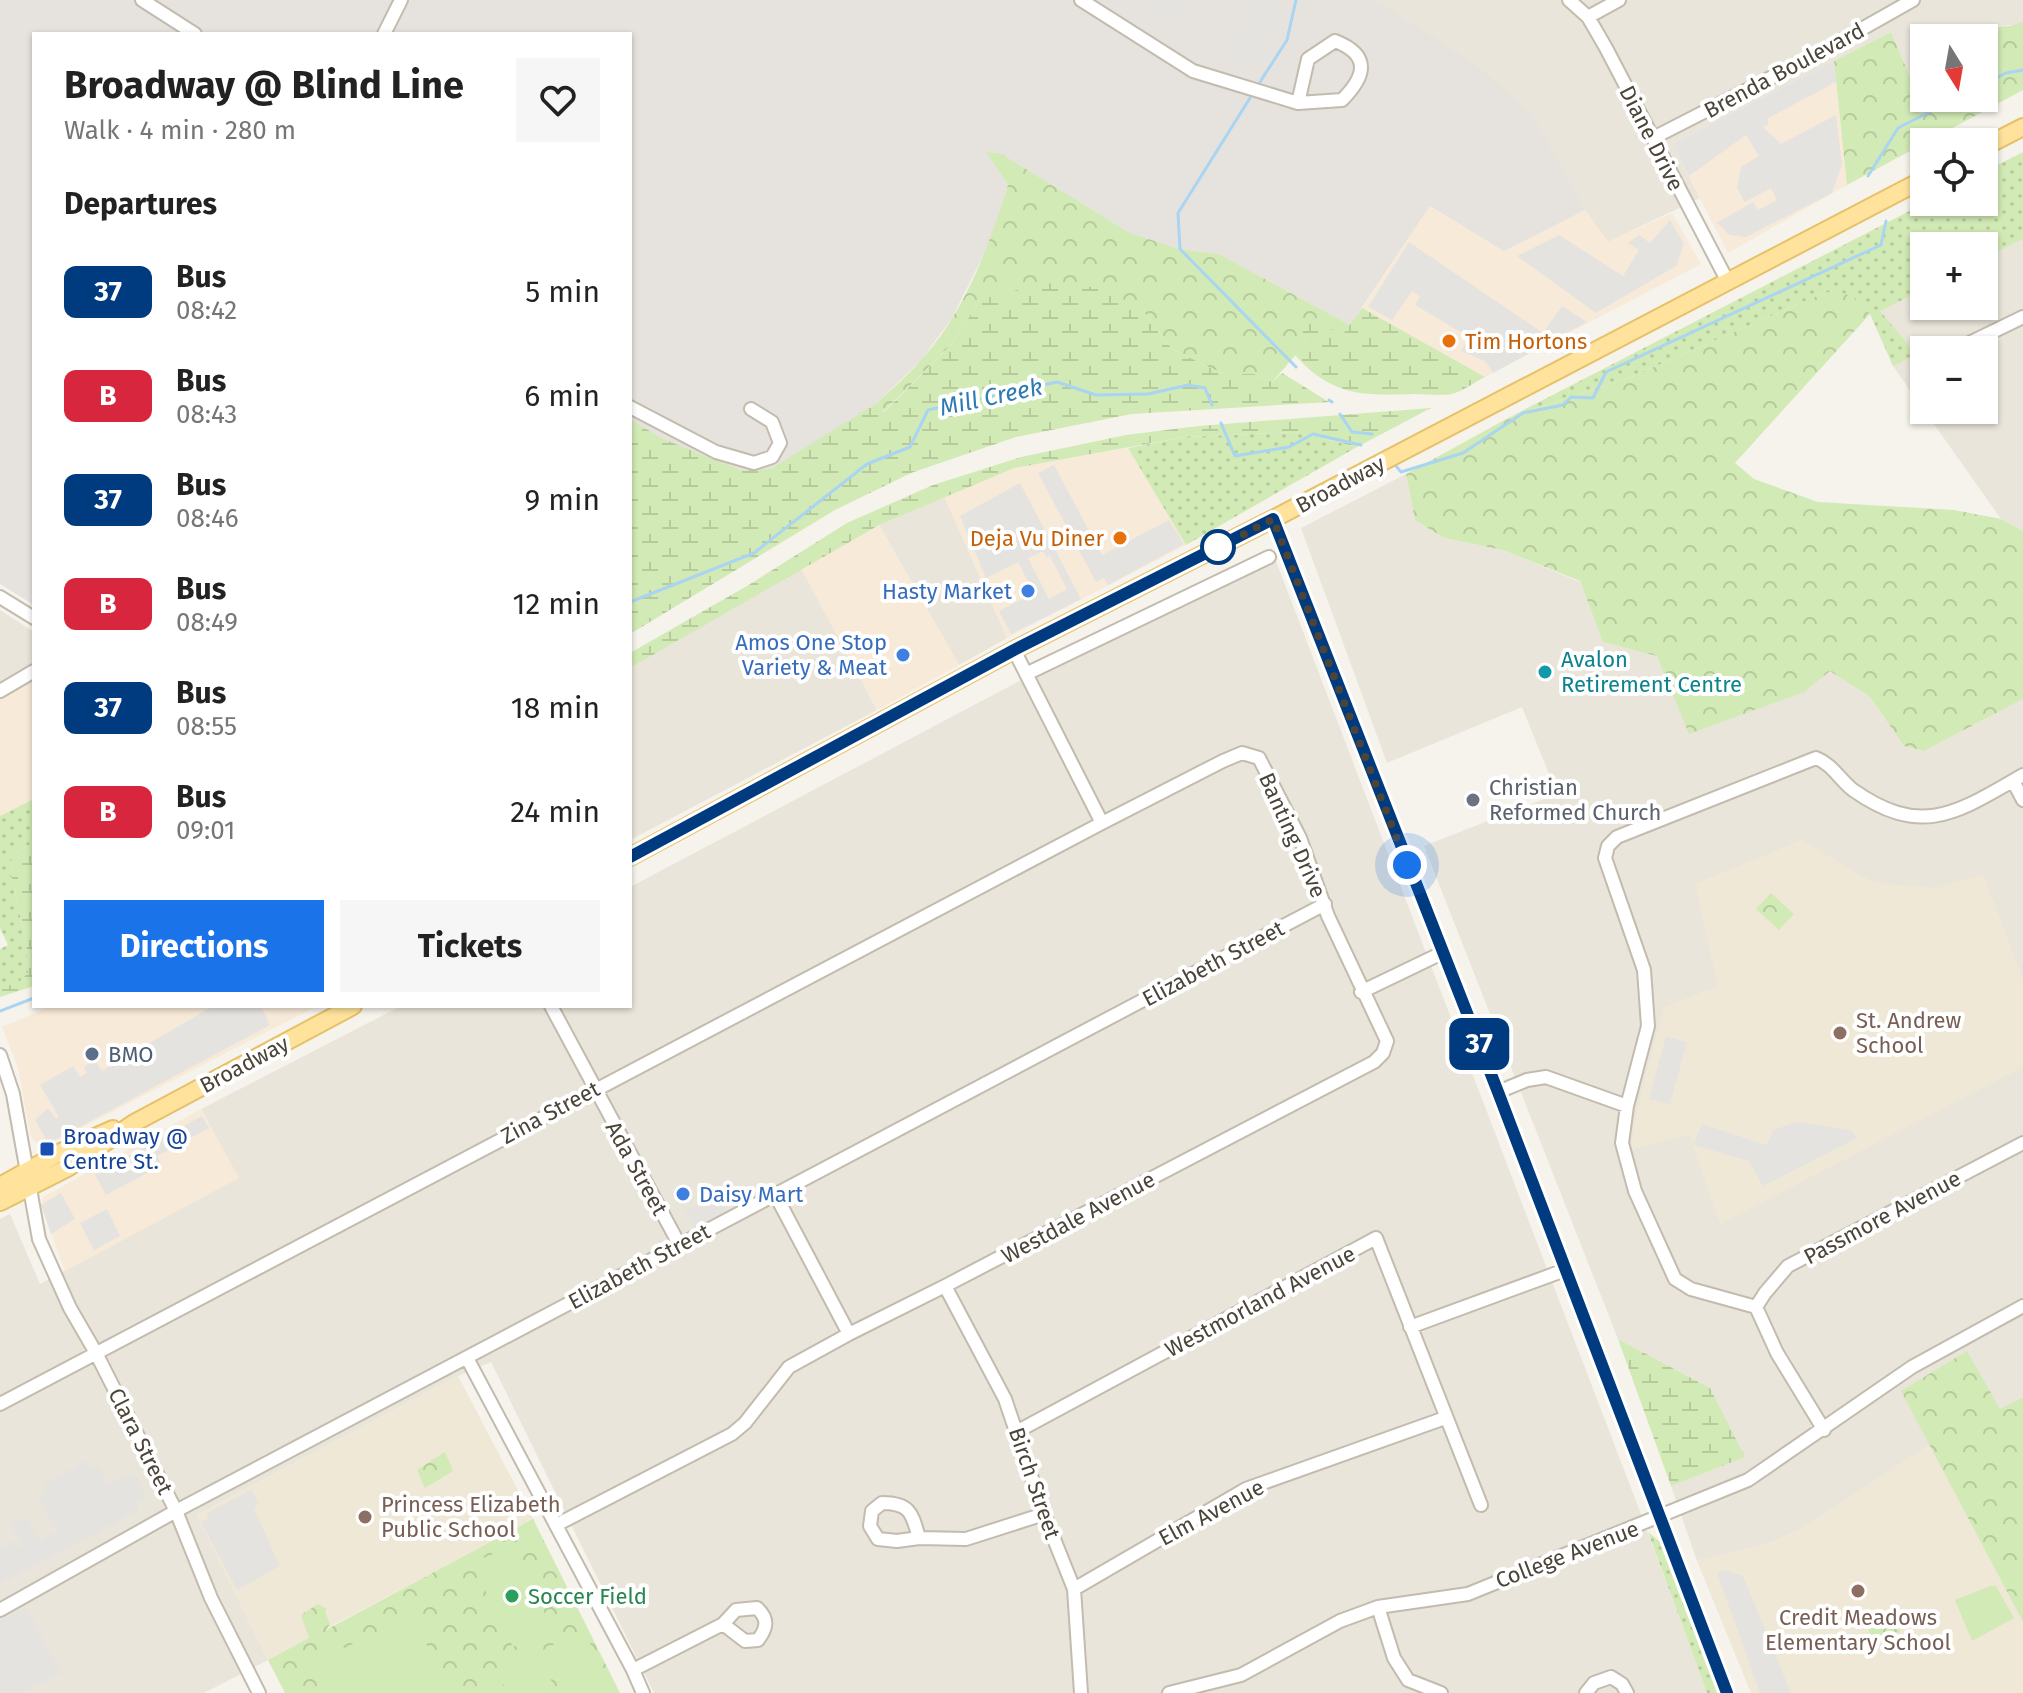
<!DOCTYPE html>
<html lang="en">
<head>
<meta charset="utf-8">
<style>
  body { margin:0; font-family:"Fira Sans",sans-serif; background:#f6f6f6; color:#222; height:100vh; display:flex; flex-direction:column; font-size:30px; white-space:nowrap }
  * { box-sizing:border-box; margin:0 }
  p { font-size:26px; color:#767676 }
  .icon { flex:none; width:44px; height:44px; fill:none; stroke:currentColor; stroke-width:2; stroke-linecap:round; stroke-linejoin:round }
  .map { position:relative; flex:1; overflow:hidden }
  .panel { position:absolute; left:32px; top:32px; width:600px; height:976px; display:flex; flex-direction:column; background:#fff; border-radius:0px; box-shadow:0 2px 6px #0004 }
  .panel>* { flex:none }
  .badge { padding:0 16px; border-radius:12px; font-size:28px; line-height:52px }
  .needle { width:52px; rotate:169deg }
  .buttons { position:absolute; left:1910px; top:24px; display:grid; gap:16px }
  .buttons a { display:grid; place-items:center; width:88px; height:88px; border-radius:0px; background:#fff; box-shadow:0 2px 6px #0004; font-size:40px }
  .you { position:absolute; width:40px; height:40px; margin:-20px; border:6px solid #fff; border-radius:50%; background:#1a73e8; box-shadow:0 0 0 12px #1a73e833 }
  .map>.badge { position:absolute; translate:-50% -50%; box-shadow:0 0 0 4px #fff }
  h2 { padding:0 32px; font-size:30px; line-height:72px }
  .round { display:grid; place-items:center; flex:none; width:84px; height:84px; border-radius:0px; background:#f6f6f6 }
  .overview { display:flex; align-items:center; justify-content:space-between; height:136px; padding:0 32px }
  h1 { font-size:38px; font-weight:700; line-height:60px }
  .cta { display:flex; gap:16px; margin-top:auto; padding:16px 32px }
  .cta a { flex:1; height:92px; border-radius:0px; background:#1a73e8; color:#fff; font-size:32px; font-weight:700; line-height:92px; text-align:center }
  .cta a+a { background:#f6f6f6; color:#222 }
  ul { padding:0; list-style:none }
  li { display:flex; align-items:center; gap:24px; height:104px; padding:0 32px }
  li div { flex:1 }
  li b { display:block; font-size:30px }
  li em { font-style:normal }
  li .badge { min-width:88px; font-weight:700; text-align:center }
  .map>svg:first-child { display:block }
  .residential { fill:#eae5da }
  .commercial { fill:#f7ead8 }
  .industrial { fill:#e6e2dd }
  .education { fill:#efe8d6 }
  .grass { fill:url(#grass-dots) }
  .forest { fill:url(#forest-crowns) }
  .wetland { fill:url(#wetland-marsh) }
  .garden { fill:#d2eab5 }
  .parking { fill:#e5e3e0; fill-rule:evenodd }
  .lines { fill:none; stroke-linecap:round; stroke-linejoin:round }
  .stream { stroke:#a9d4f2; stroke-width:3 }
  .minor-casing { stroke:#c2bbae; stroke-width:16 }
  .major-casing { stroke:#e6c16a; stroke-width:20 }
  .minor { stroke:#fff; stroke-width:12 }
  .major { stroke:#ffe39c; stroke-width:16 }
  .line-casing { stroke:#fff; stroke-width:18 }
  .line { stroke:#003b80; stroke-width:12 }
  .walk { stroke:#4b4439; stroke-width:8; stroke-dasharray:0 14.4 }
  .food-dot { fill:#e8710a; stroke:#fff; stroke-width:3 }
  .stop-dot { fill:#fff; stroke:#003b80; stroke-width:4 }
  .shop-dot { fill:#3f7fe0; stroke:#fff; stroke-width:3 }
  .culture-dot { fill:#0f9aa8; stroke:#fff; stroke-width:3 }
  .worship-dot { fill:#6b7280; stroke:#fff; stroke-width:3 }
  .education-dot { fill:#8d6e63; stroke:#fff; stroke-width:3 }
  .service-dot { fill:#5c6f8a; stroke:#fff; stroke-width:3 }
  .transit-dot { fill:#1a4fb4; stroke:#fff; stroke-width:3 }
  .leisure-dot { fill:#2e9e5b; stroke:#fff; stroke-width:3 }
  .labels { text-anchor:middle; stroke-width:8; stroke-linejoin:round; paint-order:stroke }
  .street-label { font-size:22px; fill:#4b4439; stroke:#fff }
  .food-label { font-size:22px; fill:#c56008; stroke:#fff; text-anchor:start }
  .shop-label { font-size:22px; fill:#366cbe; stroke:#fff; text-anchor:end }
  .culture-label { font-size:22px; fill:#0d838f; stroke:#fff; text-anchor:start }
  .worship-label { font-size:22px; fill:#5b616d; stroke:#fff; text-anchor:start }
  .education-label { font-size:22px; fill:#785e54; stroke:#fff; text-anchor:start }
  .service-label { font-size:22px; fill:#4e5e75; stroke:#fff; text-anchor:start }
  .transit-label { font-size:22px; fill:#164399; stroke:#fff; text-anchor:start }
  .leisure-label { font-size:22px; fill:#27864d; stroke:#fff; text-anchor:start }
  .water-label { font-size:24px; font-style:italic; fill:#2e7ab2; stroke:#fff }
</style>
</head>
<body>
<div class="map">
<svg width="2023" height="1693" viewBox="0 0 2023 1693">
  <defs>
    <pattern id="grass-dots" width="8" height="8" patternUnits="userSpaceOnUse" patternTransform="scale(2)"><rect width="8" height="8" fill="#d2eab5"/><path d="M2 2h.1M6 6h.1" fill="none" stroke="#b6ca9c" stroke-width="1.8" stroke-linecap="round"/></pattern>
    <pattern id="forest-crowns" width="20" height="18" patternUnits="userSpaceOnUse" patternTransform="scale(2)"><rect width="20" height="18" fill="#d2eab5"/><path d="M2 6a3 3 0 1 1 6 0M12 15a3 3 0 1 1 6 0" fill="none" stroke="#b6ca9c"/></pattern>
    <pattern id="wetland-marsh" width="20" height="14" patternUnits="userSpaceOnUse" patternTransform="scale(2)"><rect width="20" height="14" fill="#d2eab5"/><path d="M1 5h8M5 5V1M11 12h8M15 12V8" fill="none" stroke="#b6ca9c"/></pattern>
  </defs>
  <rect width="100%" height="100%" fill="#f6f3ec"/>
  <!-- residential -->
  <path class="residential" d="M1376,0h647v21l-6,4 -27,1 -13,12h-53v46l-8,8 -25,-60 -219,112 28,54 -92,44 -23,-32 -195,-199z
    M2023,239v292l-22,-12 -77,-109h60v-60h-60v60l-31,-44 22,-13 -36,-42 45,-22v17h60v-47z
    M1406,474l9,46 29,18 59,12 77,32 24,60 200,50 26,-22 40,27 34,49 20,5 99,-52v698l-23,12 -33,-57 -60,38 23,55 -130,85 -33,14 -70,17 -26,-75 73,-29 -34,-69 -92,-49 -194,-493 133,-52 -35,-87 -135,56 -86,-235z
    M944,496l63,142 -48,27 -80,-140z
    M1271,548l365,953 71,192h-1053l-163,-331 -33,14 -261,139 71,145 -64,33h-204v-474l10,-5 30,70 198,-106 -37,-69 200,-103h229v-119z
    M801,568l76,142 -247,130v-172z
    M0,610l34,22v50l-34,18z"/>
  <!-- commercial -->
  <path class="commercial" d="M1834,61l13,124 -119,68 -56,-109z
    M1430,206l74,45 81,-41 23,32 64,-29 29,51 -216,113 -123,-69z
    M1128,448l58,97 -179,93 -63,-142 70,-28z
    M879,525l80,140 -82,45 -76,-142z
    M34,682v117l-34,17v-116z
    M52,1006h265l-271,140 -11,-4 -5,-8 -12,-67 -16,-40z
    M201,1109l38,69 -174,93 -24,-66 2,-8z"/>
  <!-- industrial -->
  <path class="industrial" d="M0,0h1376l100,65 56,49 53,96 -81,41 -74,-45 -80,119 -131,-71 -39,-5 -50,-16 -130,-80 -13,-1 21,33 -17,55 -39,78 -30,41 -45,44 -57,37 -48,28 -31,2 -79,-31 -32,-20v-385h-596v571l-34,-21z"/>
  <!-- education -->
  <path class="education" d="M1802,840l59,36 17,7 59,5 46,-14 40,105v88l-303,157 -31,-90 -58,16 5,-36 28,-107 54,-21 -23,-102z
    M458,1376l75,143 -265,141 -71,-145z
    M1930,1445l93,177v71h-272l-54,-132 70,-17 33,-14z"/>
  <!-- grass -->
  <path class="grass" d="M2023,152v87l-39,20v-13h-60v43l-44,22 36,43 -23,12 -23,-52 -35,-24 -23,8 -181,79 -121,40 417,-215h57v-30z
    M1295,432l62,15 -171,98 -58,-97 57,-11z
    M34,799v43l-22,13 -1,18 15,69 2,31 -7,8 -21,8v-40l8,-4 -8,-17v-112z
    M1648,1532l11,9 58,152h-10z"/>
  <!-- forest -->
  <path class="forest" d="M2023,21v69l-176,95 -13,-124 57,-29 25,59 8,-7v14h60v-60h-7c21,-19 28,-6 46,-17z
    M986,152l14,1 130,80 50,16 39,5 131,71 -6,8 -45,-11 8,20 -35,40 -18,-8h-31l-51,-25 -30,-39 -162,-10 -28,44 -69,68 -4,-3 -2,-6c15,-14 31,-28 44,-43 44,-48 68,-114 87,-175z
    M1835,290l20,8 15,16 -135,149 19,16 64,23 136,8 47,9 22,12v168l-99,52 -20,-5 -34,-49 -40,-26 -26,21 -115,42 -32,-78 -54,-14 -23,-61 -77,-31 -59,-12 -29,-18 -9,-46 104,-57 121,-40 181,-79z
    M1771,893l23,21 -15,16 -23,-21z
    M1967,1351l33,58 23,-12v225l-122,-231z
    M445,1452l8,19 -28,17 -8,-18z
    M533,1519l87,174h-335l-17,-33 41,-22 -8,-23 17,-11 9,5 -2,3 5,12 -4,6z
    M1892,1613l8,19 -26,11 -8,-19z"/>
  <!-- wetland -->
  <path class="wetland" d="M1043,283l61,5 38,22 30,39 51,25h31l18,8 10,-9 47,29 -197,12 -116,23 -105,36 -76,37 -205,124v-215l33,20 78,31 31,-2 105,-65 2,6 5,3 68,-68 28,-44z
    M1362,308l123,69c-10,5 -23,15 -34,17 -11,2 -25,0 -37,0 -51,2 -83,2 -119,-39l12,-13 -9,-21 46,12z
    M1431,408l-74,39 -62,-15 -110,5 -171,31 -135,57 -249,143v-15l117,-67 100,-63 86,-38 88,-28 105,-22 73,-9z
    M34,842v144l-34,11v-8l20,-8 8,-8 -2,-31 -15,-69 1,-18z
    M1618,1339l92,49 35,69 -74,29z"/>
  <!-- garden -->
  <path class="garden" d="M513,1545l39,84 -39,18 -41,-84z
    M1990,1586h6l18,32 -42,23 -17,-41z
    M411,1614l40,79h-115l-17,-32z
    M583,1630l33,63h-50l-23,-43z
    M538,1652l19,41h-49l-11,-21z"/>
  <!-- parking -->
  <path class="parking" d="M1164,0h25l-19,28 -17,-13z
    M1258,0h23l-8,25 -19,38 -30,-9z
    M1834,61l2,21 -69,37 2,5 -6,3 18,17 55,-29 6,50 -10,28 -86,44 -16,-2 -13,-12 36,-21 5,8 19,-10 -6,-12 -26,14 -8,-14 4,-21 18,-11 -13,-21 -57,41 -17,-32z
    M1670,220l14,24 -8,22 -80,47 -79,-57 42,-21 64,41 16,-26 -11,-7 11,-8 11,8z
    M1409,242l134,91 19,-27 25,16 -94,51 -8,-12 -24,-10 8,-14 -54,-32 5,-9 -8,-5 -20,29 -24,-13z
    M1054,465l48,90 67,-35 15,24 -76,41 -4,-7 -8,4 -58,-109z
    M1020,483l61,116 -70,35 -12,-23 35,-18 -16,-31 -32,16 -26,-62zM1043,551l3,6 4,-1 17,33 -18,10 -21,-41z
    M213,1006h48l9,19 -217,116h-6l-12,-21 13,-12 8,11 3,-2 -19,-32 33,-19 7,11 7,-4 -3,-6 11,-7 7,11z
    M1666,1036l21,6 -17,62 -21,-5z
    M202,1116l7,12 -52,28 5,9 -56,30 -11,-21z
    M1797,1122l54,8 6,8 -94,48 -14,-25 -56,-16 9,-21 64,21 8,-15z
    M61,1193l14,26 -24,15 -10,-29z
    M719,1193l8,17 -33,17 -9,-16z
    M107,1209l13,27 -26,14 -14,-27z
    M86,1461l5,9 8,-3 9,17 27,-11 11,24 -10,5 3,8 -139,74v-36l14,-7 5,6 3,-1 -13,-25 8,-4 2,4 8,-4 13,24 17,-9 -18,-34 9,-6 -4,-8z
    M251,1490l7,12 -4,7 26,57 -43,24 -36,-68 8,-4 -2,-5z
    M1725,1570l18,6 48,117h-31l-43,-120z
    M26,1607l35,66 -39,20h-22v-73z"/>
  <g class="lines">
    <!-- stream -->
    <path class="stream" d="M1260,82l27,-42 9,-40
      M1984,84l22,-11 17,-3
      M1250,98l-72,115 2,36 116,118
      M1868,176l30,-48 59,-30
      M1329,400l3,2
      M1340,414l12,18 20,2
      M1221,423l14,33 54,-9 24,-13 48,11
      M1396,466l5,6 62,-19 60,-40 40,-8 8,-8 22,1 13,-26 275,-127 5,-24
      M630,602l124,-49 113,-89 43,-17 18,-37 129,-28 39,13 52,-1 40,-9 17,3 7,17
      M0,1011l34,-13"/>
    <defs>
      <path id="minor" d="M142,0l53,34
        M1081,0l112,71 105,32 44,-3c24,-24 29,-45 -7,-59l-27,18 -10,44
        M1569,0l19,17 18,31 122,234
        M1588,17l31,-17
        M384,34l17,-34
        M1653,138l168,-86 92,-52
        M1955,350l68,-33
        M1918,368l6,-3
        M630,407l86,45 38,11 18,-6 8,-14 -8,-21 -21,-13
        M1273,519l225,573 229,601
        M0,597l34,21
        M1014,650l88,173
        M1026,674l243,-117
        M0,691l34,-20
        M2013,781l10,19
        M1361,992l81,-39
        M551,1006l128,238
        M0,1055l13,39 26,145 31,69 26,45 80,158 35,87 48,95
        M1498,1092l29,-12 19,-3 81,29
        M775,1194l74,140
        M945,1286l60,113 39,115 30,75 7,104
        M1756,1307l9,-14 23,-27 235,-123
        M1410,1327l155,-57
        M467,1358l166,312 10,23
        M0,1404l1102,-581 121,-62 19,-8 17,5 41,80 28,78 59,125 -4,12 -9,9 -429,224 -96,48 -60,33 -44,56 -13,11 -176,91
        M1824,1430l-47,-77 -21,-46 -65,-18 -16,-10 -40,-88 -13,-48 5,-37 21,-80 -4,-56 -39,-112 3,-12 9,-9 199,-79c16,6 24,22 37,32 70,49 105,22 170,-15
        M1018,1431l358,-193 105,267
        M919,1538c-7,-24 -8,-35 -37,-35l-10,8 -2,15 8,13 19,2 22,-3 47,1 78,-25
        M1074,1589l172,-100 199,-71
        M1378,1607l16,51 14,22 33,13
        M0,1610l176,-99 1149,-607
        M633,1670l90,-46 13,-14 21,-2c12,11 10,20 1,32l-13,1 -22,-17
        M1169,1693l72,-18 99,-54 38,-14 90,-13 280,-114 164,-113 111,-61
        M1586,1693l8,-10 17,-6 11,7 5,9"/>
      <path id="major" d="M1984,147l39,-20
        M630,857l384,-207 259,-131 651,-340
        M0,1186l61,-34 52,-23
        M0,1202l69,-35 65,-44 219,-117"/>
    </defs>
    <!-- minor casing -->
    <use href="#minor" class="minor-casing"/>
    <!-- major casing -->
    <use href="#major" class="major-casing"/>
    <!-- minor -->
    <use href="#minor" class="minor"/>
    <!-- major -->
    <use href="#major" class="major"/>
  </g>
  <g class="lines">
    <defs>
      <path id="line" d="M630,857l384,-207 259,-131 225,573 229,601"/>
    </defs>
    <!-- line casing -->
    <use href="#line" class="line-casing"/>
    <!-- line -->
    <use href="#line" class="line"/>
    <!-- walk -->
    <path class="walk" d="M1218,547l-6,4 61,-32 134,346"/>
  </g>
  <!-- markers -->
  <g class="food-dot">
    <circle cx="1449" cy="341" r="8"/>
    <circle cx="1120" cy="538" r="8"/>
  </g>
  <circle class="stop-dot" cx="1218" cy="547" r="16"/>
  <g class="shop-dot">
    <circle cx="1028" cy="591" r="8"/>
    <circle cx="903" cy="655" r="8"/>
    <circle cx="683" cy="1194" r="8"/>
  </g>
  <circle class="culture-dot" cx="1545" cy="672" r="8"/>
  <circle class="worship-dot" cx="1473" cy="800" r="8"/>
  <g class="education-dot">
    <circle cx="1840" cy="1033" r="8"/>
    <circle cx="365" cy="1517" r="8"/>
    <circle cx="1858" cy="1591" r="8"/>
  </g>
  <circle class="service-dot" cx="92" cy="1054" r="8"/>
  <rect class="transit-dot" x="39" y="1141" width="16" height="16" rx="4"/>
  <circle class="leisure-dot" cx="512" cy="1596" r="8"/>
  <g class="labels">
    <!-- street labels -->
    <g class="street-label">
      <text transform="translate(1784 70) rotate(-28)" y="8">Brenda Boulevard</text>
      <text transform="translate(1652 138) rotate(63)" y="8">Diane Drive</text>
      <text transform="translate(1340 484) rotate(-28)" y="8">Broadway</text>
      <text transform="translate(1293 835) rotate(66)" y="8">Banting Drive</text>
      <text transform="translate(1213 963) rotate(-28)" y="8">Elizabeth Street</text>
      <text transform="translate(244 1064) rotate(-28)" y="8">Broadway</text>
      <text transform="translate(550 1112) rotate(-28)" y="8">Zina Street</text>
      <text transform="translate(637 1168) rotate(61)" y="8">Ada Street</text>
      <text transform="translate(1078 1217) rotate(-28)" y="8">Westdale Avenue</text>
      <text transform="translate(1882 1217) rotate(-28)" y="8">Passmore Avenue</text>
      <text transform="translate(639 1266) rotate(-28)" y="8">Elizabeth Street</text>
      <text transform="translate(1260 1301) rotate(-28)" y="8">Westmorland Avenue</text>
      <text transform="translate(141 1441) rotate(63)" y="8">Clara Street</text>
      <text transform="translate(1035 1483) rotate(71)" y="8">Birch Street</text>
      <text transform="translate(1211 1512) rotate(-28)" y="8">Elm Avenue</text>
      <text transform="translate(1567 1554) rotate(-21)" y="8">College Avenue</text>
    </g>
    <!-- food labels -->
    <g class="food-label">
      <text x="1465" y="349">Tim Hortons</text>
      <text x="1104" y="546" text-anchor="end">Deja Vu Diner</text>
    </g>
    <!-- shop labels -->
    <g class="shop-label">
      <text x="1012" y="599">Hasty Market</text>
      <text x="887" y="650">Amos One Stop<tspan x="887" dy="25">Variety &amp; Meat</tspan></text>
      <text x="699" y="1202" text-anchor="start">Daisy Mart</text>
    </g>
    <!-- culture labels -->
    <g class="culture-label">
      <text x="1561" y="667">Avalon<tspan x="1561" dy="25">Retirement Centre</tspan></text>
    </g>
    <!-- worship labels -->
    <g class="worship-label">
      <text x="1489" y="795">Christian<tspan x="1489" dy="25">Reformed Church</tspan></text>
    </g>
    <!-- education labels -->
    <g class="education-label">
      <text x="1856" y="1028">St. Andrew<tspan x="1856" dy="25">School</tspan></text>
      <text x="381" y="1512">Princess Elizabeth<tspan x="381" dy="25">Public School</tspan></text>
      <text x="1858" y="1625" text-anchor="middle">Credit Meadows<tspan x="1858" dy="25">Elementary School</tspan></text>
    </g>
    <!-- service labels -->
    <g class="service-label">
      <text x="108" y="1062">BMO</text>
    </g>
    <!-- transit labels -->
    <g class="transit-label">
      <text x="63" y="1144">Broadway @<tspan x="63" dy="25">Centre St.</tspan></text>
    </g>
    <!-- leisure labels -->
    <g class="leisure-label">
      <text x="528" y="1604">Soccer Field</text>
    </g>
    <!-- water labels -->
    <g class="water-label">
      <text transform="translate(991 397) rotate(-12)" y="8">Mill Creek</text>
    </g>
  </g>
</svg>
<div class="buttons">
<a><svg class="needle" viewBox="-14 -14 28 28"><path d="M0-13l5 13h-10z" fill="#e53935"/><path d="M0 13l5-13h-10z" fill="#767676"/></svg></a>
<a><svg class="icon" aria-label="locate" viewBox="0 0 24 24"><circle cx="12" cy="12" r="6"/><path d="M12 2v4M12 18v4M2 12h4M18 12h4"/></svg></a>
<a>+</a>
<a>−</a>
</div>
<div class="you" style="left:1407px;top:865px"></div>
<b class="badge" style="left:1479px;top:1044px;background:#003b80;color:#fff">37</b>
<section class="panel">
<div class="overview"><div><h1>Broadway @ Blind Line</h1><p>Walk · 4 min · 280 m</p></div><a class="round"><svg class="icon" aria-label="heart" viewBox="0 0 24 24"><path d="M12 20l-8-8c-3-5 5-10 8-4 3-6 11-1 8 4z"/></svg></a></div>
<h2>Departures</h2>
<ul>
<li><span class="badge" style="background:#003b80;color:#fff">37</span><div><b>Bus</b><p>08:42</p></div><em>5 min</em></li>
<li><span class="badge" style="background:#d7263d;color:#fff">B</span><div><b>Bus</b><p>08:43</p></div><em>6 min</em></li>
<li><span class="badge" style="background:#003b80;color:#fff">37</span><div><b>Bus</b><p>08:46</p></div><em>9 min</em></li>
<li><span class="badge" style="background:#d7263d;color:#fff">B</span><div><b>Bus</b><p>08:49</p></div><em>12 min</em></li>
<li><span class="badge" style="background:#003b80;color:#fff">37</span><div><b>Bus</b><p>08:55</p></div><em>18 min</em></li>
<li><span class="badge" style="background:#d7263d;color:#fff">B</span><div><b>Bus</b><p>09:01</p></div><em>24 min</em></li>
</ul>
<div class="cta"><a>Directions</a><a>Tickets</a></div>
</section>
</div>
</body>
</html>
